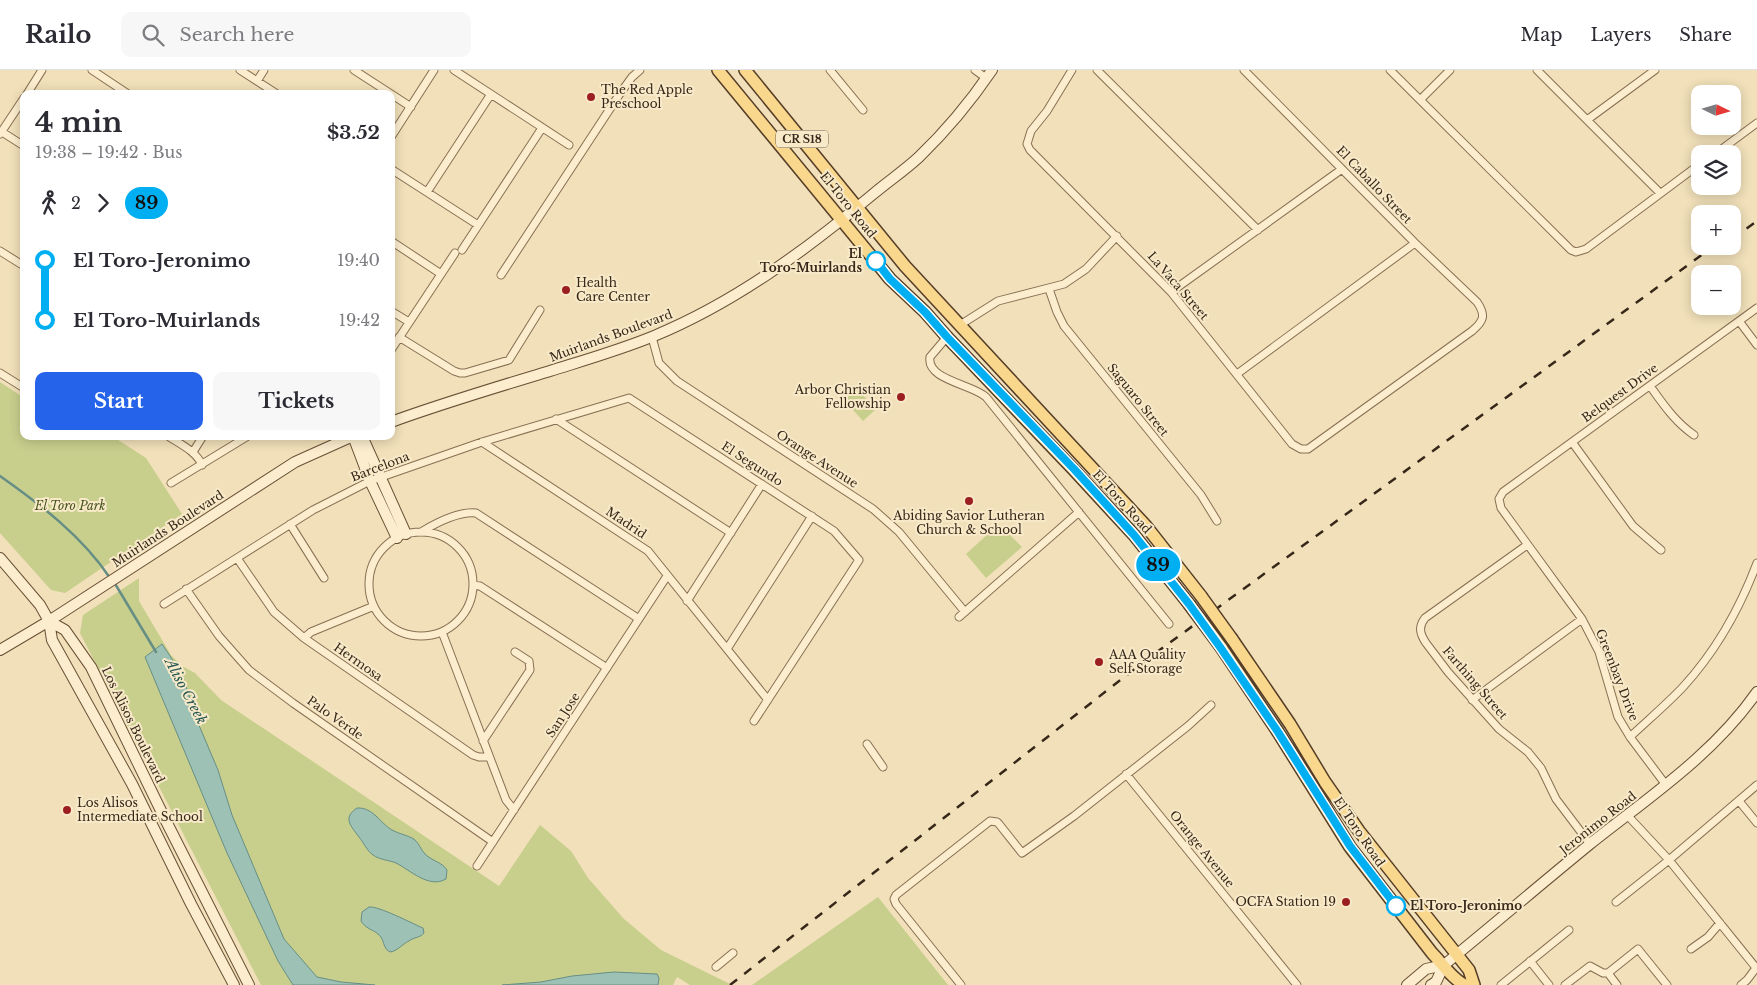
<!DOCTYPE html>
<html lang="en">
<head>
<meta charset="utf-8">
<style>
  body { margin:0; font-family:"Libre Baskerville",serif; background:#f7f7f7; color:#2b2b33; height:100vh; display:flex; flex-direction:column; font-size:19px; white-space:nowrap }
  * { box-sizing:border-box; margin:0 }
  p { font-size:16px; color:#7c7c81 }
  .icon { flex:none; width:28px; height:28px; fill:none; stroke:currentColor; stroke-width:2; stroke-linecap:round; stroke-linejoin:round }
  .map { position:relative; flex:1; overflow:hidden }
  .side { position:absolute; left:20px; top:20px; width:375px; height:350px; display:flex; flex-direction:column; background:#fff; border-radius:10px; box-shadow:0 2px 12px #0003 }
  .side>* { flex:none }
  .badge { padding:0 10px; border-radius:16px; font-size:18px; line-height:32px }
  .needle { width:32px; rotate:95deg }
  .controls { position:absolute; left:1691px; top:15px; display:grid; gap:10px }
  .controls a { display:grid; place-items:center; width:50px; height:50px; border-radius:10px; background:#fff; box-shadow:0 2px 12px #0003; font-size:25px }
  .map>.badge { position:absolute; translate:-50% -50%; box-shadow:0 0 0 2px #fff }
  .legs { display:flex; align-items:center; gap:8px; height:55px; padding:0 15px; font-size:16px }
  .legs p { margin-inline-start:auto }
  .summary { display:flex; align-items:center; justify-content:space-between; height:85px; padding:0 15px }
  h1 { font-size:28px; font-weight:800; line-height:38px }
  .primary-button { display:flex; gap:10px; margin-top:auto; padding:10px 15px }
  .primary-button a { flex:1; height:58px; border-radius:10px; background:#2563eb; color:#fff; font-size:20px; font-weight:800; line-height:58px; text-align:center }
  .primary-button a+a { background:#f7f7f7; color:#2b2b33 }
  ul { padding:0 15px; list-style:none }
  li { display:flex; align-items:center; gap:18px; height:60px; font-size:19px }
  li i { display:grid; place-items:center; width:8px; height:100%; margin:0 6px; background:currentColor }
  li i::after { content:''; width:12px; height:12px; margin:-6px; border:4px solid; border-radius:50%; background:#fff }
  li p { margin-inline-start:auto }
  li:first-child i { background:linear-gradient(#0000 50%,currentColor 0) }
  li:last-child i { background:linear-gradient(currentColor 50%,#0000 0) }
  header { display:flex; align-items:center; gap:30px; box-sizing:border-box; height:70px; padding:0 25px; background:#fff; border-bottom:1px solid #e1e1e2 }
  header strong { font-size:24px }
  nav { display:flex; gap:28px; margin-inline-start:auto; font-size:18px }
  .search { width:350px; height:45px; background:#f7f7f7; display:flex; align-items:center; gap:12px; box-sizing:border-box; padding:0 18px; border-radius:10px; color:#7c7c81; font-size:19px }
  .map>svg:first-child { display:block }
  .green { fill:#c8cf8d }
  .water { fill:#9ec1b6; stroke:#668e84 }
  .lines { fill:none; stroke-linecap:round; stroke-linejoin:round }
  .stream { stroke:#668e84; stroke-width:2.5 }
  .street-casing { stroke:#886f53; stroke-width:9 }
  .secondary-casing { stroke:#6a5036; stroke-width:12 }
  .primary-casing { stroke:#553d28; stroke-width:14 }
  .street { stroke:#fbedcd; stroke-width:7 }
  .secondary { stroke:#fbedcd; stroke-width:10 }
  .primary { stroke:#f9d78c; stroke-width:11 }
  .rail { stroke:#362719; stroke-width:2.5; stroke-dasharray:9 9; stroke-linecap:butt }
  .primary-bridge-casing { stroke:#553d28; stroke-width:14; stroke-linecap:butt }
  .primary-bridge { stroke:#f9d78c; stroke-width:11 }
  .line-1-casing { stroke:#fff; stroke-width:11 }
  .line-1 { stroke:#00aff2; stroke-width:8 }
  .poi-dot { fill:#9b1f20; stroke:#f8eac9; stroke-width:2 }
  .stop-1-dot { fill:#fff; stroke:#00aff2; stroke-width:2.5 }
  .labels { text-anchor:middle; stroke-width:4; stroke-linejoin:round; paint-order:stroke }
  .shield { fill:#f8eac9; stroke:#70624e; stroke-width:1 }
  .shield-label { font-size:11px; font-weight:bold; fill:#362719 }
  .poi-label { font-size:12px; fill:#362719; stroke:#f8eac9; text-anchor:start }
  .street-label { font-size:12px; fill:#362719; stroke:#f8eac9 }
  .stop-label { font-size:12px; font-weight:bold; fill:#362719; stroke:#f8eac9; text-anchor:end }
  .park-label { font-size:12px; font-style:italic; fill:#47541e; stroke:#f8eac9 }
  .water-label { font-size:14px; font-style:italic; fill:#275754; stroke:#f8eac9 }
</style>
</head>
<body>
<header>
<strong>Railo</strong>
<div class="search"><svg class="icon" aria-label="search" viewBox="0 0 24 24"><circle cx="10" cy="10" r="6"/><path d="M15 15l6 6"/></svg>Search here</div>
<nav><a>Map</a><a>Layers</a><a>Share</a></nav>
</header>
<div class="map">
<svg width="1757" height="915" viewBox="0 0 1757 915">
  <rect width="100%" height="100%" fill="#f1e0b9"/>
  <!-- green -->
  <path class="green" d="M0,312l24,16v38h88l34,22 36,56 -117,79 -14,-3 -51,-57z
    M857,319l19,20 -13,12 -19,-21z
    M999,454l23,23 -36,31 -20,-24z
    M139,508v23l32,54 11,11 13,7 26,27 278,186 41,-61 31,26 17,27 36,41 37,31 71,35h-42l-13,-8 -4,8h-412l-181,-352 3,-18z
    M878,827l70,88h-196z"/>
  <!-- water -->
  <path class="water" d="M162,574l20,30 16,49 20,47 14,45 52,124 33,38 24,5 34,3h-82l-15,-24 -51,-108 -82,-196z
    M357,738c16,-1 23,15 35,22 7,4 15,5 22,9 5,4 7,11 11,15 7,7 17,8 22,16l-1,9c-17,10 -36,-9 -50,-16 -7,-3 -16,-3 -23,-8 -6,-4 -9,-12 -14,-18 -8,-11 -17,-19 -2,-29z
    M369,837c10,-1 42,16 54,21l1,5c-4,5 -10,4 -15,8 -7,3 -11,10 -19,11 -8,-4 -5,-13 -12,-18 -6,-5 -12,-5 -17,-13l1,-9z
    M614,902l43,2 2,4 -1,7h-156l39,-3 31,-6z"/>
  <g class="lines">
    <!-- stream -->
    <path class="stream" d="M0,406c41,29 82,60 110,102
      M114,512l42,70"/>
    <defs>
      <path id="street" d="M92,0l36,24
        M240,0l37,24
        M354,0l37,24
        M454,0l115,75
        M830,0l33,40
        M975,0l11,8
        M1072,0l-25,41 -16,20 -4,13 3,6 141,142 121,152 9,5h7l164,-118c12,-10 14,-16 5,-29l-62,-59 -171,-173
        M1097,0l161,160
        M1390,0l181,180 5,2 10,-3 114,-85
        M1537,0l123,123
        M257,11l7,-11
        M27,24l15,-24
        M391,24l20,13
        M1420,30l30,-30
        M1587,50l68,-50
        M2,62l22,14
        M0,64l24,-36
        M391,67l43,-67
        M1715,84l42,-31
        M391,99l87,56
        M427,122l64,-98
        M391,171l50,33
        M462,180l80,-122
        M0,181l24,15
        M501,205l118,-180 13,-18 8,-7
        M1049,219l8,23 7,14 137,169 16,26
        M1171,222l171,-123
        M391,241l18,11
        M1739,251l18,24
        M960,255l38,-24 66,-17 22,-15 31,-33
        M399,267l55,34 6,2h5l44,-13 31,-50
        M652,267l7,26 18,18 196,128 26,23 66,80
        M947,267l-17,20c-4,23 42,27 56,40l183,227
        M391,280l64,-97
        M0,303l24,15
        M1237,304l178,-131
        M1650,316c13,18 25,36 44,49
        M556,349l175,114
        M168,366c12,8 28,15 34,29
        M482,372l166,109 120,149
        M1572,372l61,84 28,24
        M193,382l10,-16
        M171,413l77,-47
        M290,454l34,54
        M369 514a52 52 0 1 1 104 0a52 52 0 1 1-104 0Z
        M421,462c15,-9 37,-21 55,-19l163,106
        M1527,475l-102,73c-7,9 -5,16 1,25l22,29 51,57 29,23 13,16 15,31 34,45
        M237,488l37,54 30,26 169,117 6,2h10
        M473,515l7,1 127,82
        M186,519l33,47 30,34 44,33 200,139
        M687,531l75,-117
        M164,534l149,-94 57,-29 112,-39 147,-44 205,133 25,29 -105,161
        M959,547l120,-105
        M442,562l64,168 8,10
        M304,568l7,-6 63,-26
        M727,579l85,-133
        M1472,630l110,-81
        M1630,667c18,-17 37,-33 53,-50 33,-36 57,-79 74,-124
        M483,671l47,-71 -1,-9 -14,-9
        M867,674l16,23
        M1126,704l171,211
        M1666,715l-36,-48 -12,-20 -19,-65 -17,-33 -81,-111 -2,-9 4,-7 254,-184
        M1739,731l18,22
        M1628,746l41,44 88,109
        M477,796l190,-290
        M1616,832l53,-42 88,-75
        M1691,879l17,-12 12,-14
        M1530,891l19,24
        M716,897l17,-14
        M1608,903l9,12
        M961,915l-65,-81 -2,-5 2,-4 94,-74 7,1 2,2 23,29 52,-37 114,-90 23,-21
        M1501,915l68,-55
        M1565,915l25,-19 13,7h5l30,-24 29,36
        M1741,915l6,-5 9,-12"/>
      <path id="secondary" d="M391,352c52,-19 106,-35 159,-51 35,-11 70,-21 104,-35 80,-33 152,-86 218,-141 15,-13 32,-24 47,-38 27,-26 52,-56 73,-87
        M353,366l17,45 27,57
        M362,366l44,98
        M0,488l40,47 9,16 3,19 80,144 59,120 43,81
        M49,551l16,9 26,37 75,154 83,164
        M0,580l49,-29 246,-159 58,-26
        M1407,915l19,-16 18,-4
        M1431,915l5,-3 8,-17c49,-40 97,-81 146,-121 59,-47 123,-89 167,-152"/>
      <path id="primary" d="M718,0l172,209 35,33 22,25 126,132 61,66 55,69
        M745,0l160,196 241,260 55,70
        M1232,569l58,85 35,58 34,49 110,139 5,15
        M1221,577l57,85 72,115 82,106c10,10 20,26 33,32"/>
    </defs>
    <!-- street casing -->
    <use href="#street" class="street-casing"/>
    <!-- secondary casing -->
    <use href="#secondary" class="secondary-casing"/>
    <!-- primary casing -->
    <use href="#primary" class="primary-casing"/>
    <!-- street -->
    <use href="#street" class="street"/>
    <!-- secondary -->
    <use href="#secondary" class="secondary"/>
    <!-- primary -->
    <use href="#primary" class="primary"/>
    <!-- rail -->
    <path class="rail" d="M1732,169l25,-18
      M730,915l416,-325 568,-414"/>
    <defs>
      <path id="primary-bridge" d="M1201,526l31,43
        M1189,534l32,43"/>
    </defs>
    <!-- primary-bridge casing -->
    <use href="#primary-bridge" class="primary-bridge-casing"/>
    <!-- primary-bridge -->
    <use href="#primary-bridge" class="primary-bridge"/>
  </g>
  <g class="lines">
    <defs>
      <path id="line-1" d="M876,191l14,18 35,33 22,25 127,132 60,66 55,69 31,43 58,85 72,114 46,60"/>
    </defs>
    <!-- line-1 casing -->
    <use href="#line-1" class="line-1-casing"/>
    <!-- line-1 -->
    <use href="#line-1" class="line-1"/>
  </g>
  <!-- markers -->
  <g class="poi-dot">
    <circle cx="591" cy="27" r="5"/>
    <circle cx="566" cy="220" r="5"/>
    <circle cx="901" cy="327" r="5"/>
    <circle cx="969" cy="431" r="5"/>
    <circle cx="1099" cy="592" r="5"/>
    <circle cx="67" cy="740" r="5"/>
    <circle cx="1346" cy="832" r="5"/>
  </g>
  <g class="stop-1-dot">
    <circle cx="876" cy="191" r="9"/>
    <circle cx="1396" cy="836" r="9"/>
  </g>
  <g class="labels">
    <!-- shield labels -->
    <rect class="shield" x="776" y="60.5" width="52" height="17" rx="4"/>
    <g class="shield-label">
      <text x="802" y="73">CR S18</text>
    </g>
    <!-- poi labels -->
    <g class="poi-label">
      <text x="601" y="24">The Red Apple<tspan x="601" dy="14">Preschool</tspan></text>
      <text x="576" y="217">Health<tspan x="576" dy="14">Care Center</tspan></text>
      <text x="891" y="324" text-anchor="end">Arbor Christian<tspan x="891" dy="14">Fellowship</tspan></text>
      <text x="969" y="450" text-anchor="middle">Abiding Savior Lutheran<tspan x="969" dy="14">Church &amp; School</tspan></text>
      <text x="1109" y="589">AAA Quality<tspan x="1109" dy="14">Self Storage</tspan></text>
      <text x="77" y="737">Los Alisos<tspan x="77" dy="14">Intermediate School</tspan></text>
      <text x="1336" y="836" text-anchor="end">OCFA Station 19</text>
    </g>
    <!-- street labels -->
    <g class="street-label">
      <text transform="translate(1374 115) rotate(46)" y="4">El Caballo Street</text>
      <text transform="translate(848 135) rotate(51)" y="4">El Toro Road</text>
      <text transform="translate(1178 216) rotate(49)" y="4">La Vaca Street</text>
      <text transform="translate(611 266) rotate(-20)" y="4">Muirlands Boulevard</text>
      <text transform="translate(1620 323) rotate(-36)" y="4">Belquest Drive</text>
      <text transform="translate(1138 330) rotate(51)" y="4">Saguaro Street</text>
      <text transform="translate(817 389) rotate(33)" y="4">Orange Avenue</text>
      <text transform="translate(752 394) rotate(33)" y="4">El Segundo</text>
      <text transform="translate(380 397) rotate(-21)" y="4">Barcelona</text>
      <text transform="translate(1122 432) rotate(48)" y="4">El Toro Road</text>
      <text transform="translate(626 453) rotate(34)" y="4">Madrid</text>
      <text transform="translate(168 459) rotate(-33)" y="4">Muirlands Boulevard</text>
      <text transform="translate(358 592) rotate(35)" y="4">Hermosa</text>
      <text transform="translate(1617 605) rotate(69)" y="4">Greenbay Drive</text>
      <text transform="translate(1475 613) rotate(49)" y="4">Farthing Street</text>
      <text transform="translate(563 645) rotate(-57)" y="4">San Jose</text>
      <text transform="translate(335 648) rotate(35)" y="4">Palo Verde</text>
      <text transform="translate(133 655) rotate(64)" y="4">Los Alisos Boulevard</text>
      <text transform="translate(1598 753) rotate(-38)" y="4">Jeronimo Road</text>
      <text transform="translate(1359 762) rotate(56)" y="4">El Toro Road</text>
      <text transform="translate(1202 779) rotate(51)" y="4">Orange Avenue</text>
    </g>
    <!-- stop labels -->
    <g class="stop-label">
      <text x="862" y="188">El<tspan x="862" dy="14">Toro-Muirlands</tspan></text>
      <text x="1410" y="840" text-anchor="start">El Toro-Jeronimo</text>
    </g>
    <!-- park labels -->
    <g class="park-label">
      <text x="70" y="440">El Toro Park</text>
    </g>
    <!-- water labels -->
    <g class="water-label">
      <text transform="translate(186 621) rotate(62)" y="5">Aliso Creek</text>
    </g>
  </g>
</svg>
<div class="controls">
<a><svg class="needle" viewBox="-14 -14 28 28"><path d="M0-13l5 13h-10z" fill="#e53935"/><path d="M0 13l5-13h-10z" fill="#7c7c81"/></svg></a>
<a><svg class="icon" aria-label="layers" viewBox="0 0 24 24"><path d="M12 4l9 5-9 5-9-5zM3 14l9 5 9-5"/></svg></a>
<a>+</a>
<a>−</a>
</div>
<b class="badge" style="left:1158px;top:495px;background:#00aff2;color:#111">89</b>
<section class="side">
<div class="summary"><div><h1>4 min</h1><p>19:38 – 19:42 · Bus</p></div><b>$3.52</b></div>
<div class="legs"><svg class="icon" aria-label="walk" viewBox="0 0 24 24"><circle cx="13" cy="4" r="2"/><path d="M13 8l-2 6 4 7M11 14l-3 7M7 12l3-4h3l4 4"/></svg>2<svg class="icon" aria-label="forward" viewBox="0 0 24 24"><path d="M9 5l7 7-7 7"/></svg><b class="badge" style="background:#00aff2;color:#111">89</b></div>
<ul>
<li><i style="color:#00aff2"></i><b>El Toro-Jeronimo</b><p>19:40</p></li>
<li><i style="color:#00aff2"></i><b>El Toro-Muirlands</b><p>19:42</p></li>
</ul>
<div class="primary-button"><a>Start</a><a>Tickets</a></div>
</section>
</div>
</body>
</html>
